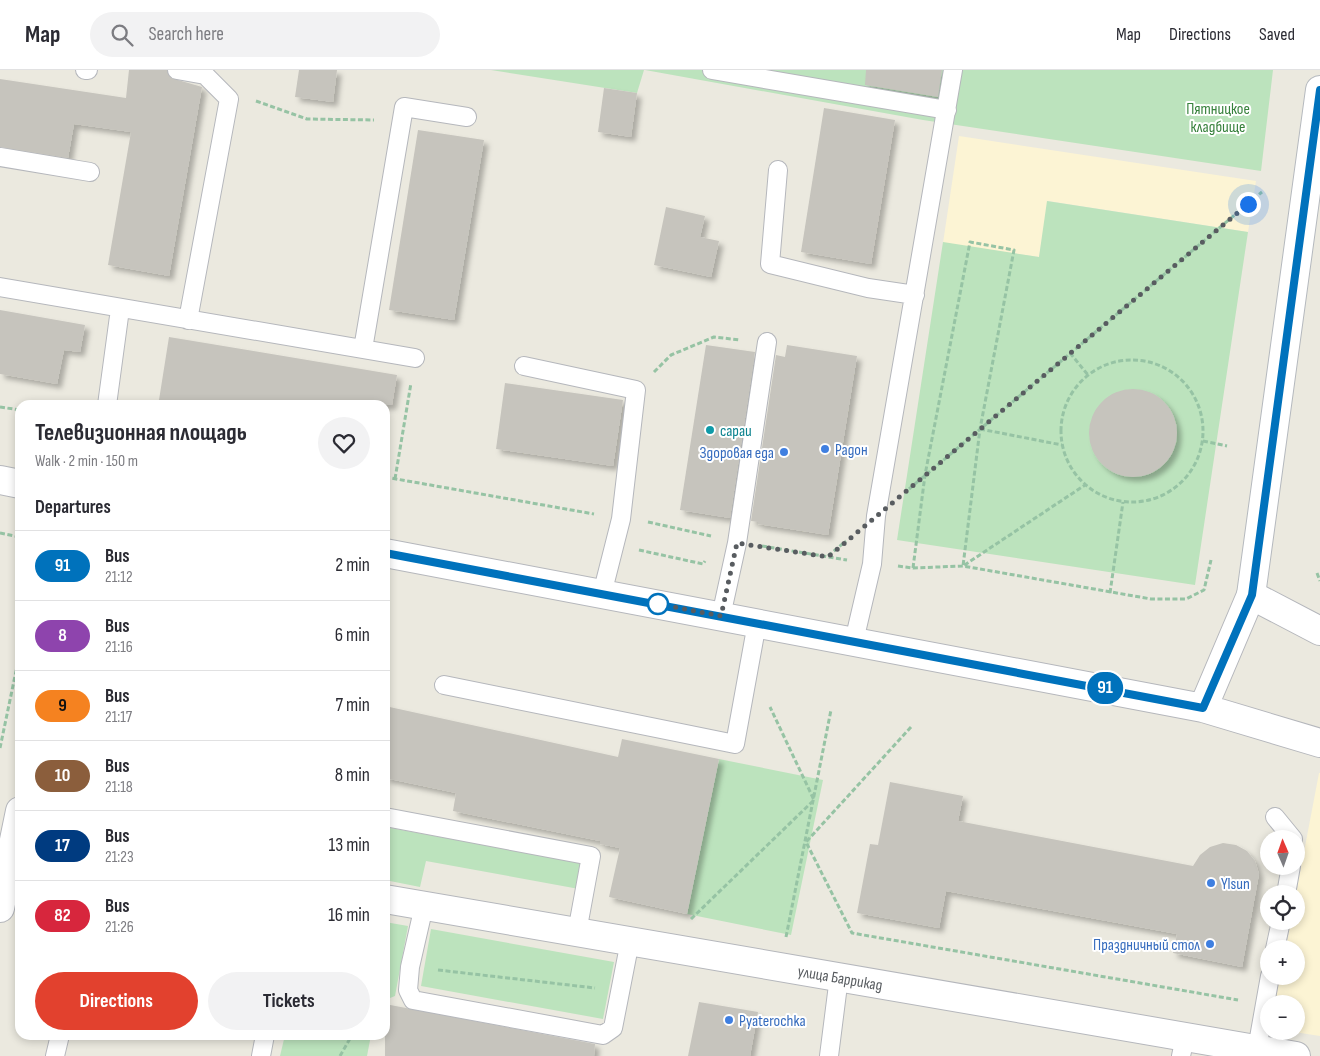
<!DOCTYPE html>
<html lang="en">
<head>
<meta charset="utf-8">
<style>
  body { margin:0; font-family:"Sofia Sans Condensed",sans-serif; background:#f2f2f3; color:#2b2b33; height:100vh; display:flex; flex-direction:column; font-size:19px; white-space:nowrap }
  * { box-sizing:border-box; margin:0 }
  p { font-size:16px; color:#7c7c81 }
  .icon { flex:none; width:28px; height:28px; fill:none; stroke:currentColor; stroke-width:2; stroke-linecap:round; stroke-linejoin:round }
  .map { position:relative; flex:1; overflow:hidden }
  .details { position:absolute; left:15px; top:330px; width:375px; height:640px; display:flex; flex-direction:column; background:#fff; border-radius:15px; box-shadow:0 2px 8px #0003 }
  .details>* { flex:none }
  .badge { padding:0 10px; border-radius:16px; font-size:18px; line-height:32px }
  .needle { width:32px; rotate:358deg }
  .tools { position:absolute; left:1260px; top:760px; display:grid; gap:10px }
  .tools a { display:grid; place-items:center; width:45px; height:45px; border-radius:50%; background:#fff; box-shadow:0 2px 8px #0003; font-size:25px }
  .you { position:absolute; width:25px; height:25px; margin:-12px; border:4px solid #fff; border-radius:50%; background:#1a73e8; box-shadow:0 0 0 8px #1a73e833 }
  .map>.badge { position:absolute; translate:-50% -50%; box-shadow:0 0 0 2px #fff }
  h2 { padding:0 20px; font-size:19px; line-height:45px }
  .round { display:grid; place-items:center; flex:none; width:52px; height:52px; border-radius:26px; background:#f2f2f3 }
  .head { display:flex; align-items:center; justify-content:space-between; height:85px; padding:0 20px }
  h1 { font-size:24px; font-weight:700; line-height:38px }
  .cta { display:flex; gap:10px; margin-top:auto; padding:10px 20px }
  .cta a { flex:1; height:58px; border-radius:30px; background:#e2412e; color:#fff; font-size:20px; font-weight:700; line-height:58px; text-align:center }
  .cta a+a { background:#f2f2f3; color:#2b2b33 }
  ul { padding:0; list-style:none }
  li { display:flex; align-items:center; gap:15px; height:70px; padding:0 20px; border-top:1px solid #e1e1e2 }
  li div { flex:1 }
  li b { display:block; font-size:19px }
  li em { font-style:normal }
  li .badge { min-width:55px; font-weight:700; text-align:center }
  header { display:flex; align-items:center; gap:30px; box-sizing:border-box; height:70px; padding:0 25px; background:#fff; border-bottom:1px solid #e1e1e2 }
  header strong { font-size:24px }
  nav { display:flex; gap:28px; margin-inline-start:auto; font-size:18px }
  .search { width:350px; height:45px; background:#f2f2f3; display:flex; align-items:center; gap:12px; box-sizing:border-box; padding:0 18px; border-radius:28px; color:#7c7c81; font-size:19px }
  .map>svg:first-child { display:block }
  .commercial { fill:#fcf4d4 }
  .green { fill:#bce3bd }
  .building { fill:#c6c4bd; filter:url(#shadow) }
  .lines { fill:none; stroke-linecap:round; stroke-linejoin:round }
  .service-casing { stroke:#b5b7bc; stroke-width:20 }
  .minor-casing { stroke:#b5b7bc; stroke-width:30 }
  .tertiary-casing { stroke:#b5b7bc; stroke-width:30 }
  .secondary-casing { stroke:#b5b9be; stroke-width:30 }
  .path { stroke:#96c3a4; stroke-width:3; stroke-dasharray:5 2.5; stroke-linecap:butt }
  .service { stroke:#fff; stroke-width:18 }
  .minor { stroke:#fff; stroke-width:28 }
  .tertiary { stroke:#fff; stroke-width:28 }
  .secondary { stroke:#fff; stroke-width:28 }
  .line-casing { stroke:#fff; stroke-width:11 }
  .line { stroke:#0072bc; stroke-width:8 }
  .walk { stroke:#585c60; stroke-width:5; stroke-dasharray:0 9 }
  .culture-dot { fill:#0f9aa8; stroke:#fff; stroke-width:2 }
  .shop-dot { fill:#3f7fe0; stroke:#fff; stroke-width:2 }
  .stop-dot { fill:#fff; stroke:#0072bc; stroke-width:2.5 }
  .labels { text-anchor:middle; stroke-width:4; stroke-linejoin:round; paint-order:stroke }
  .park-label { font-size:16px; fill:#37813c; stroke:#fff }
  .culture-label { font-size:16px; fill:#0d838f; stroke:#fff; text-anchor:start }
  .shop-label { font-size:16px; fill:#366cbe; stroke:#fff; text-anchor:start }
  .street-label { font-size:16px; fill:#585c60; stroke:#fff }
</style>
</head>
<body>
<header>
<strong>Map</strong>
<div class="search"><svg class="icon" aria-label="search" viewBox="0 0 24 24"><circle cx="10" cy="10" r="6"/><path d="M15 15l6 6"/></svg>Search here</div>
<nav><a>Map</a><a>Directions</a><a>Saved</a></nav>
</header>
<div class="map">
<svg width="1320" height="986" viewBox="0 0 1320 986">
  <defs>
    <filter id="shadow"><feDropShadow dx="4.5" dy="4.5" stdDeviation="2.5" flood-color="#0004"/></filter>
  </defs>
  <rect width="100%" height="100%" fill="#ebe9df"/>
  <!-- commercial -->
  <path class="commercial" d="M959,66l297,45 -8,51 -200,-31 -9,56 -96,-14z
    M1319,703h1v263l-32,-5h8v-27h-21l5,-28h16v-27h-10l5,-28h5v-27z"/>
  <!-- green -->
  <path class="green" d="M491,0h153l-7,23z
    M645,0h628l-12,101 -338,-51z
    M1047,131l201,31 -53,353 -298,-45 46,-298 96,15z
    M719,689l104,21 -32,155 -104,-21z
    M385,757l199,36 -5,26 -153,-28 -6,26 -35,-7z
    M385,852l23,4 -13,70 -10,4z
    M431,859l183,33 -11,57 -182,-33z
    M285,965h86l-4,21h-87z"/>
  <!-- building -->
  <path class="building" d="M129,0h38l4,8 31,9 -33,189 -61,-11 23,-133 -57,-8 -6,34 -68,-11v-68l126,19z
    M299,0h38l-4,32 -38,-5z
    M866,0h76l-4,27 -73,-12z
    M604,18l33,5 -6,44 -33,-5z
    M824,38l71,12 -24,144 -70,-12z
    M418,60l66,10 -30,180 -65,-10z
    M666,137l39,9 -5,21 19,4 -8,36 -57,-12z
    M0,240l85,15 -5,27 -16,-2 -7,34 -57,-10z
    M169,267l228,38 -5,30h-202l-31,-5z
    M706,275l49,7 -25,166 -50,-8z
    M787,275l70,11 -29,179 -70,-11v-2l-7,-1 25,-166 9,2z
    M505,313l118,17 -10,66 -117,-17z
    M1089 363a44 44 0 1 1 88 0a44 44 0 1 1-88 0Z
    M385,636l233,51 4,-18 97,20 -32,155 -78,-17 11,-49 -20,-4v-3l-147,-30 3,-18 -71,-15z
    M890,712l73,14 -5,25 235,45 7,-11 10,-8 13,-4 13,2 11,6 8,10 4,13 -17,93 -69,-14 4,-19 -231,-43 -7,37 -82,-15 13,-69 8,1z
    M699,932l59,10 -8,44h-62z
    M385,934l210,40 -1,12h-209z"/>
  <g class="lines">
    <defs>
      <path id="service" d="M85,0h3
        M177,0l28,5 24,24 -41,221
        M712,0l235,40
        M0,87l90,15
        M778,100l-8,94 98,24 47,7
        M0,217l415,71
        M363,279l41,-242 63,10
        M524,296l112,24 -15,129 -19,75
        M107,335l13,-96
        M721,546l16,-73 30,-201
        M854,571l18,-77 4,-48 77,-446
        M444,615l291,59 22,-121
        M385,747l206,39 -14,76
        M1275,747l18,22
        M1286,824l5,-28
        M424,836l-14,61 -2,23 5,10 190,35 10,-7 17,-87
        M1275,879l6,-28
        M1257,979l13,-73
        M55,986l5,-21
        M261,986l4,-21
        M829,986l10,-79
        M1181,986l4,-19"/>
      <g id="minor">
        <path id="s1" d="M385,829l911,157"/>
        <path d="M0,838l20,-97"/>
      </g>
      <path id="tertiary" d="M0,410l20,4
        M385,483l818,155 117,35
        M1203,638l48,-113 69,36"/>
      <path id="secondary" d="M1251,525l69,-505"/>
    </defs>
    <!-- service casing -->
    <use href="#service" class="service-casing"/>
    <!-- minor casing -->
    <use href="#minor" class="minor-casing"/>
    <!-- tertiary casing -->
    <use href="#tertiary" class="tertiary-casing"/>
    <!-- secondary casing -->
    <use href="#secondary" class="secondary-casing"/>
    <!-- path -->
    <path class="path" d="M256,31l51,18 67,1
      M1070,283l18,22
      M1061 361a71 71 0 1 1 142 0a71 71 0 1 1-142 0Z
      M654,302l17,-17 43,-18 26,3
      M0,337l20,3
      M980,359l82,16
      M1203,371l24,5
      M385,407l209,37
      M395,409l16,-96
      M909,419l353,-297
      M648,452l63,14
      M0,463l20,4
      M762,476l85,14
      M639,480l64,14 2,-3
      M828,486l18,-15
      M898,496l15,2 50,-2 188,33h35l18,-9 7,-30
      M913,498l12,-93 45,-233 44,8 -34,179 -17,137 122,-81
      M1317,503l3,8
      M1110,523l13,-91
      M911,657l-105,115 46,91 386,67
      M0,678l20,-96
      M691,849l123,-119 -44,-93
      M786,867l45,-227
      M438,900l157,18
      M340,986l12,-21"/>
    <!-- service -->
    <use href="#service" class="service"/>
    <!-- minor -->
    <use href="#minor" class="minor"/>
    <!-- tertiary -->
    <use href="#tertiary" class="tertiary"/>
    <!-- secondary -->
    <use href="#secondary" class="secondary"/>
  </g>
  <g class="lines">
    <defs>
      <path id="line" d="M385,483l818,155 49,-113 68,-505"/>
    </defs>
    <!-- line casing -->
    <use href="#line" class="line-casing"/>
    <!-- line -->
    <use href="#line" class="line"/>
    <!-- walk -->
    <path class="walk" d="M658,534l63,12 16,-73 91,14 420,-353"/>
  </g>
  <!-- markers -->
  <circle class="culture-dot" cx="710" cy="360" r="5"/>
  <g class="shop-dot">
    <circle cx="825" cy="379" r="5"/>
    <circle cx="784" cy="382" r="5"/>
    <circle cx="1211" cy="813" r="5"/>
    <circle cx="1210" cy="874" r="5"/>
    <circle cx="729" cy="950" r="5"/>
  </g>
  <circle class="stop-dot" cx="658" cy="534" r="10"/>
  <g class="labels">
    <!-- park labels -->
    <g class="park-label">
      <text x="1218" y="44">Пятницкое<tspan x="1218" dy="18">кладбище</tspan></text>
    </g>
    <!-- culture labels -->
    <g class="culture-label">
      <text x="720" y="366">сараи</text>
    </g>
    <!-- shop labels -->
    <g class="shop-label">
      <text x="835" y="385">Радон</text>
      <text x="774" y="388" text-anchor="end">Здоровая еда</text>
      <text x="1221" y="819">Ylsun</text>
      <text x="1200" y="880" text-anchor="end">Праздничный стол</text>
      <text x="739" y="956">Pyaterochka</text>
    </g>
    <!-- street labels -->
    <g class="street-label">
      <text dy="6" stroke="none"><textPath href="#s1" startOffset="462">улица Баррикад</textPath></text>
    </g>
  </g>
</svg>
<div class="tools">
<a><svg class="needle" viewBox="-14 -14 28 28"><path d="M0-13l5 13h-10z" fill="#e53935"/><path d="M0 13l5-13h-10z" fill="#7c7c81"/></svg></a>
<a><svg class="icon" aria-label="locate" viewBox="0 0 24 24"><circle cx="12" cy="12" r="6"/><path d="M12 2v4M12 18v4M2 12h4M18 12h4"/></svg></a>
<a>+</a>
<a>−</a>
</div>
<div class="you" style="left:1248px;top:134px"></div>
<b class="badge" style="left:1105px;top:618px;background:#0072bc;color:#fff">91</b>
<section class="details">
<div class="head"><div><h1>Телевизионная площадь</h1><p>Walk · 2 min · 150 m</p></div><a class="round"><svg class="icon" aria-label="heart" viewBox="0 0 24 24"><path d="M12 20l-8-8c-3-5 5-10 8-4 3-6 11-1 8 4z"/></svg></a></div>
<h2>Departures</h2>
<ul>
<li><span class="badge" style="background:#0072bc;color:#fff">91</span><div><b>Bus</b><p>21:12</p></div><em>2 min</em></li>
<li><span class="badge" style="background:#8e44ad;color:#fff">8</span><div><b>Bus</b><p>21:16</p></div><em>6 min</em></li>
<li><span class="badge" style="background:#f58220;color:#111">9</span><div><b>Bus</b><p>21:17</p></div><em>7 min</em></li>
<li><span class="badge" style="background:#8b5e3c;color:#fff">10</span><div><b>Bus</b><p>21:18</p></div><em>8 min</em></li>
<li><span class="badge" style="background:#003b80;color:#fff">17</span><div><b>Bus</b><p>21:23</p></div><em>13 min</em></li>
<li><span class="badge" style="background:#d7263d;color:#fff">82</span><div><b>Bus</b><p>21:26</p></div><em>16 min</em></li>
</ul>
<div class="cta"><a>Directions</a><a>Tickets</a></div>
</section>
</div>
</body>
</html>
